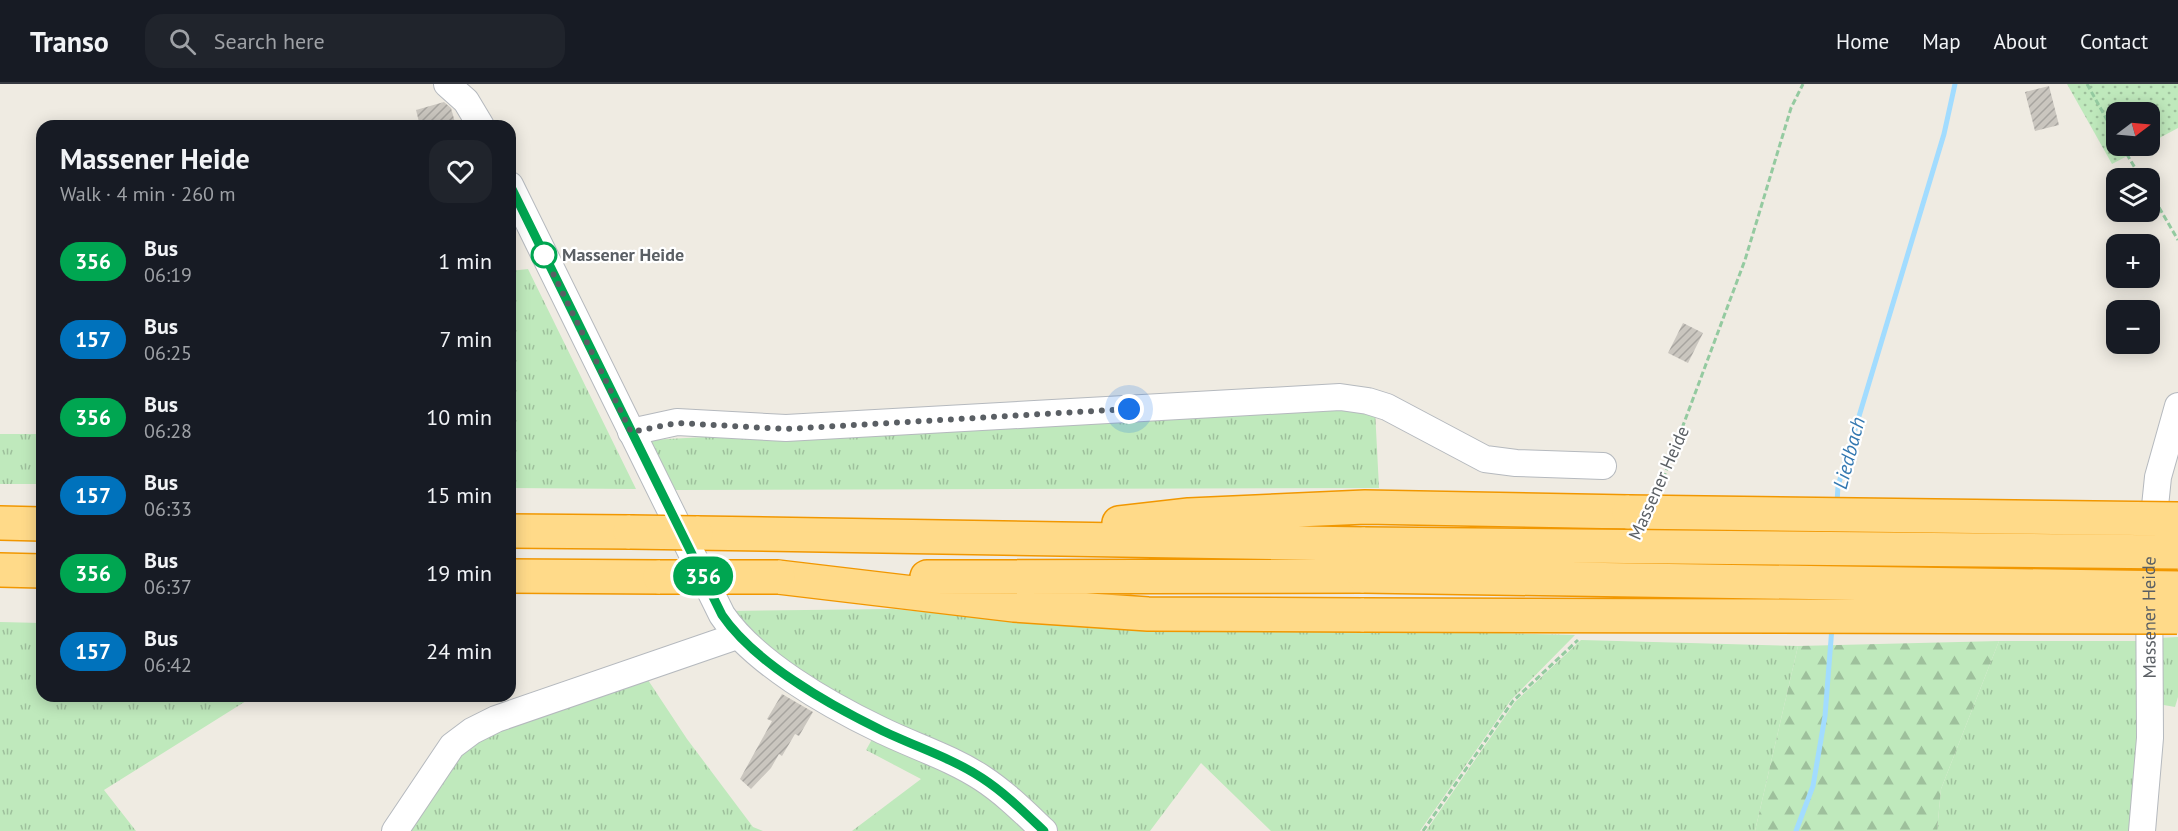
<!DOCTYPE html>
<html lang="en">
<head>
<meta charset="utf-8">
<style>
  body { margin:0; font-family:"PT Sans",sans-serif; background:#20242c; color:#f1f3f6; height:100vh; display:flex; flex-direction:column; font-size:22px; white-space:nowrap }
  * { box-sizing:border-box; margin:0 }
  p { font-size:20px; color:#9ea1a6 }
  .icon { flex:none; width:33px; height:33px; fill:none; stroke:currentColor; stroke-width:2; stroke-linecap:round; stroke-linejoin:round }
  .map { position:relative; flex:1; overflow:hidden }
  .details { position:absolute; left:36px; top:36px; width:480px; height:582px; display:flex; flex-direction:column; background:#171b24; border-radius:18px; box-shadow:0 3px 15px #0003 }
  .details>* { flex:none }
  .badge { padding:0 12px; border-radius:20px; font-size:21px; line-height:39px }
  .needle { width:39px; rotate:74deg }
  .tools { position:absolute; left:2106px; top:18px; display:grid; gap:12px }
  .tools a { display:grid; place-items:center; width:54px; height:54px; border-radius:12px; background:#171b24; box-shadow:0 3px 15px #0003; font-size:30px }
  .you { position:absolute; width:30px; height:30px; margin:-15px; border:4px solid #fff; border-radius:50%; background:#1a73e8; box-shadow:0 0 0 9px #1a73e833 }
  .map>.badge { position:absolute; translate:-50% -50%; box-shadow:0 0 0 3px #fff }
  .round { display:grid; place-items:center; flex:none; width:63px; height:63px; border-radius:18px; background:#20242c }
  .summary { display:flex; align-items:center; justify-content:space-between; height:102px; padding:0 24px }
  h1 { font-size:28px; font-weight:700; line-height:45px }
  ul { padding:0; list-style:none }
  li { display:flex; align-items:center; gap:18px; height:78px; padding:0 24px }
  li div { flex:1 }
  li b { display:block; font-size:22px }
  li em { font-style:normal }
  li .badge { min-width:66px; font-weight:700; text-align:center }
  header { display:flex; align-items:center; gap:36px; box-sizing:border-box; height:84px; padding:0 30px; background:#171b24; border-bottom:2px solid #363941 }
  header strong { font-size:28px }
  nav { display:flex; gap:33px; margin-inline-start:auto; font-size:21px }
  .search { width:420px; height:54px; background:#20242c; display:flex; align-items:center; gap:15px; box-sizing:border-box; padding:0 21px; border-radius:18px; color:#9ea1a6; font-size:22px }
  .map>svg:first-child { display:block }
  .grass { fill:url(#grass-tufts) }
  .forest { fill:url(#forest-firs) }
  .park { fill:url(#park-dots) }
  .lines { fill:none; stroke-linecap:round; stroke-linejoin:round }
  .stream { stroke:#a2dcff; stroke-width:5 }
  .building { fill:url(#building-hatch) }
  .minor-casing { stroke:#b5b9be; stroke-width:28 }
  .highway-casing { stroke:#f19700; stroke-width:36 }
  .path { stroke:#94caa0; stroke-width:3; stroke-dasharray:6 3; stroke-linecap:butt }
  .minor { stroke:#fff; stroke-width:26 }
  .highway { stroke:#ffda89; stroke-width:33 }
  .highway-bridge-casing { stroke:#f19700; stroke-width:36; stroke-linecap:butt }
  .highway-bridge { stroke:#ffda89; stroke-width:33 }
  .line-casing { stroke:#fff; stroke-width:14 }
  .line { stroke:#00a651; stroke-width:9 }
  .walk { stroke:#5a5f64; stroke-width:6; stroke-dasharray:0 10.8 }
  .stop-dot { fill:#fff; stroke:#00a651; stroke-width:3 }
  .labels { text-anchor:middle; stroke-width:4.5; stroke-linejoin:round; paint-order:stroke }
  .stop-label { font-size:18px; font-weight:bold; fill:#5a5f64; stroke:#fff; text-anchor:start }
  .street-label { font-size:18px; fill:#5a5f64; stroke:#fff }
  .water-label { font-size:20px; font-style:italic; fill:#3378b1; stroke:#fff }
</style>
</head>
<body>
<header>
<strong>Transo</strong>
<div class="search"><svg class="icon" aria-label="search" viewBox="0 0 24 24"><circle cx="10" cy="10" r="6"/><path d="M15 15l6 6"/></svg>Search here</div>
<nav><a>Home</a><a>Map</a><a>About</a><a>Contact</a></nav>
</header>
<div class="map">
<svg width="2178" height="747" viewBox="0 0 2178 747">
  <defs>
    <pattern id="grass-tufts" width="24" height="20" patternUnits="userSpaceOnUse" patternTransform="scale(1.5)"><rect width="24" height="20" fill="#bfe9bc"/><path d="M3 7l-1-3M5 7V3M7 7l1-3M15 17l-1-3M17 17v-4M19 17l1-3" fill="none" stroke="#9ec09c"/></pattern>
    <pattern id="forest-firs" width="22" height="20" patternUnits="userSpaceOnUse" patternTransform="scale(1.5)"><rect width="22" height="20" fill="#bfe9bc"/><path d="M5 1l3.5 6h-7zM16 11l3.5 6h-7z" fill="#9ec09c"/></pattern>
    <pattern id="park-dots" width="8" height="8" patternUnits="userSpaceOnUse" patternTransform="scale(1.5)"><rect width="8" height="8" fill="#bfe9bc"/><path d="M2 2h.1M6 6h.1" fill="none" stroke="#9ec09c" stroke-width="1.8" stroke-linecap="round"/></pattern>
    <pattern id="building-hatch" width="6" height="6" patternUnits="userSpaceOnUse" patternTransform="scale(1.5)"><rect width="6" height="6" fill="#cac6bf"/><path d="M-1 1l2-2M0 6l6-6M5 7l2-2" fill="none" stroke="#a7a49f"/></pattern>
  </defs>
  <rect width="100%" height="100%" fill="#efebe2"/>
  <!-- grass -->
  <path class="grass" d="M528,185l108,220 -126,-1v-217z
    M1336,318l39,8 4,78 -704,2 -25,-50z
    M0,350h42v50h-42z
    M893,525l121,11 561,15 -64,65 -91,131h-149l-70,-68 -51,68h-98l-262,-160 -62,-60z
    M0,538l42,1v73h212l-150,94 32,41h-136z
    M2178,553v60l-3,10 -17,-3v-66z
    M1581,556l217,6 -43,185h-329l89,-129z
    M1999,557h144l-9,190h-197l4,-42z
    M644,590l43,65 66,88 10,4h-364l54,-83z
    M875,650l78,33 83,64h-184l69,-52 -55,-29z"/>
  <!-- forest -->
  <path class="forest" d="M1999,557l-58,148 -4,42h-182l43,-185z"/>
  <!-- park -->
  <path class="park" d="M2067,0h111v44l-28,15v-31h-34v34h30l-34,18z"/>
  <g class="lines">
    <!-- stream -->
    <path class="stream" d="M1837,419l1,-17 106,-352 11,-50
      M1796,747l17,-45 12,-70 7,-89"/>
  </g>
  <!-- building -->
  <path class="building" d="M2049,2l10,39 -24,6 -10,-39z
    M444,18l7,6 5,18h-36l-4,-16z
    M1683,239l20,10 -15,30 -20,-10z
    M782,610l31,18 -14,24 -4,-2 -13,22 -3,-2 -8,14 -20,21 -11,-10 32,-58 -5,-2z"/>
  <g class="lines">
    <defs>
      <g id="minor">
        <path d="M447,0l19,17 15,25"/>
        <path d="M510,101l212,430c32,47 105,89 157,114 34,17 71,28 103,49 23,15 42,34 62,53"/>
        <path d="M631,348l46,-10 109,6 554,-31 28,4 19,6 98,52 31,4 87,3"/>
        <path d="M395,747l57,-85 20,-15 24,-12 241,-83"/>
        <path id="s1" d="M2142,747l8,-93 -1,-173 9,-88 20,-71"/>
      </g>
      <path id="highway" d="M0,439l42,1
        M1119,439l70,-8 176,-8 264,5
        M510,447l120,1
        M696,449l669,11
        M0,486l42,1
        M510,492l150,1
        M778,493l236,28 134,9 216,1
        M927,493l437,-1"/>
    </defs>
    <!-- minor casing -->
    <use href="#minor" class="minor-casing"/>
    <!-- highway casing -->
    <use href="#highway" class="highway-casing"/>
    <!-- path -->
    <path class="path" d="M2087,0l29,52
      M2122,62l19,32
      M2150,108l28,48
      M1660,403l85,-227 46,-152 12,-24
      M1423,747l90,-130 65,-61"/>
    <!-- minor -->
    <use href="#minor" class="minor"/>
    <!-- highway -->
    <use href="#highway" class="highway"/>
    <defs>
      <path id="highway-bridge" d="M1629,428l549,7
        M630,448l66,1
        M1365,460l813,8
        M1364,492l814,12
        M660,493h118
        M1364,531l813,2"/>
    </defs>
    <!-- highway-bridge casing -->
    <use href="#highway-bridge" class="highway-bridge-casing"/>
    <!-- highway-bridge -->
    <use href="#highway-bridge" class="highway-bridge"/>
  </g>
  <g class="lines">
    <defs>
      <path id="line" d="M510,101l212,430c32,47 106,89 157,114 34,17 71,28 103,49 23,15 42,34 62,53"/>
    </defs>
    <!-- line casing -->
    <use href="#line" class="line-casing"/>
    <!-- line -->
    <use href="#line" class="line"/>
    <!-- walk -->
    <path class="walk" d="M544,171l87,177 46,-9 109,6 343,-20"/>
  </g>
  <!-- markers -->
  <circle class="stop-dot" cx="544" cy="171" r="12"/>
  <g class="labels">
    <!-- stop labels -->
    <g class="stop-label">
      <text x="562" y="177">Massener Heide</text>
    </g>
    <!-- street labels -->
    <g class="street-label">
      <text transform="translate(1659 399) rotate(-66)" y="6">Massener Heide</text>
      <text dy="6" stroke="none"><textPath href="#s1" startOffset="214">Massener Heide</textPath></text>
    </g>
    <!-- water labels -->
    <g class="water-label">
      <text transform="translate(1849 369) rotate(-75)" y="7">Liedbach</text>
    </g>
  </g>
</svg>
<div class="tools">
<a><svg class="needle" viewBox="-14 -14 28 28"><path d="M0-13l5 13h-10z" fill="#e53935"/><path d="M0 13l5-13h-10z" fill="#9ea1a6"/></svg></a>
<a><svg class="icon" aria-label="layers" viewBox="0 0 24 24"><path d="M12 4l9 5-9 5-9-5zM3 14l9 5 9-5"/></svg></a>
<a>+</a>
<a>−</a>
</div>
<div class="you" style="left:1129px;top:325px"></div>
<b class="badge" style="left:703px;top:492px;background:#00a651;color:#fff">356</b>
<section class="details">
<div class="summary"><div><h1>Massener Heide</h1><p>Walk · 4 min · 260 m</p></div><a class="round"><svg class="icon" aria-label="heart" viewBox="0 0 24 24"><path d="M12 20l-8-8c-3-5 5-10 8-4 3-6 11-1 8 4z"/></svg></a></div>
<ul>
<li><span class="badge" style="background:#00a651;color:#fff">356</span><div><b>Bus</b><p>06:19</p></div><em>1 min</em></li>
<li><span class="badge" style="background:#0072bc;color:#fff">157</span><div><b>Bus</b><p>06:25</p></div><em>7 min</em></li>
<li><span class="badge" style="background:#00a651;color:#fff">356</span><div><b>Bus</b><p>06:28</p></div><em>10 min</em></li>
<li><span class="badge" style="background:#0072bc;color:#fff">157</span><div><b>Bus</b><p>06:33</p></div><em>15 min</em></li>
<li><span class="badge" style="background:#00a651;color:#fff">356</span><div><b>Bus</b><p>06:37</p></div><em>19 min</em></li>
<li><span class="badge" style="background:#0072bc;color:#fff">157</span><div><b>Bus</b><p>06:42</p></div><em>24 min</em></li>
</ul>
</section>
</div>
</body>
</html>
